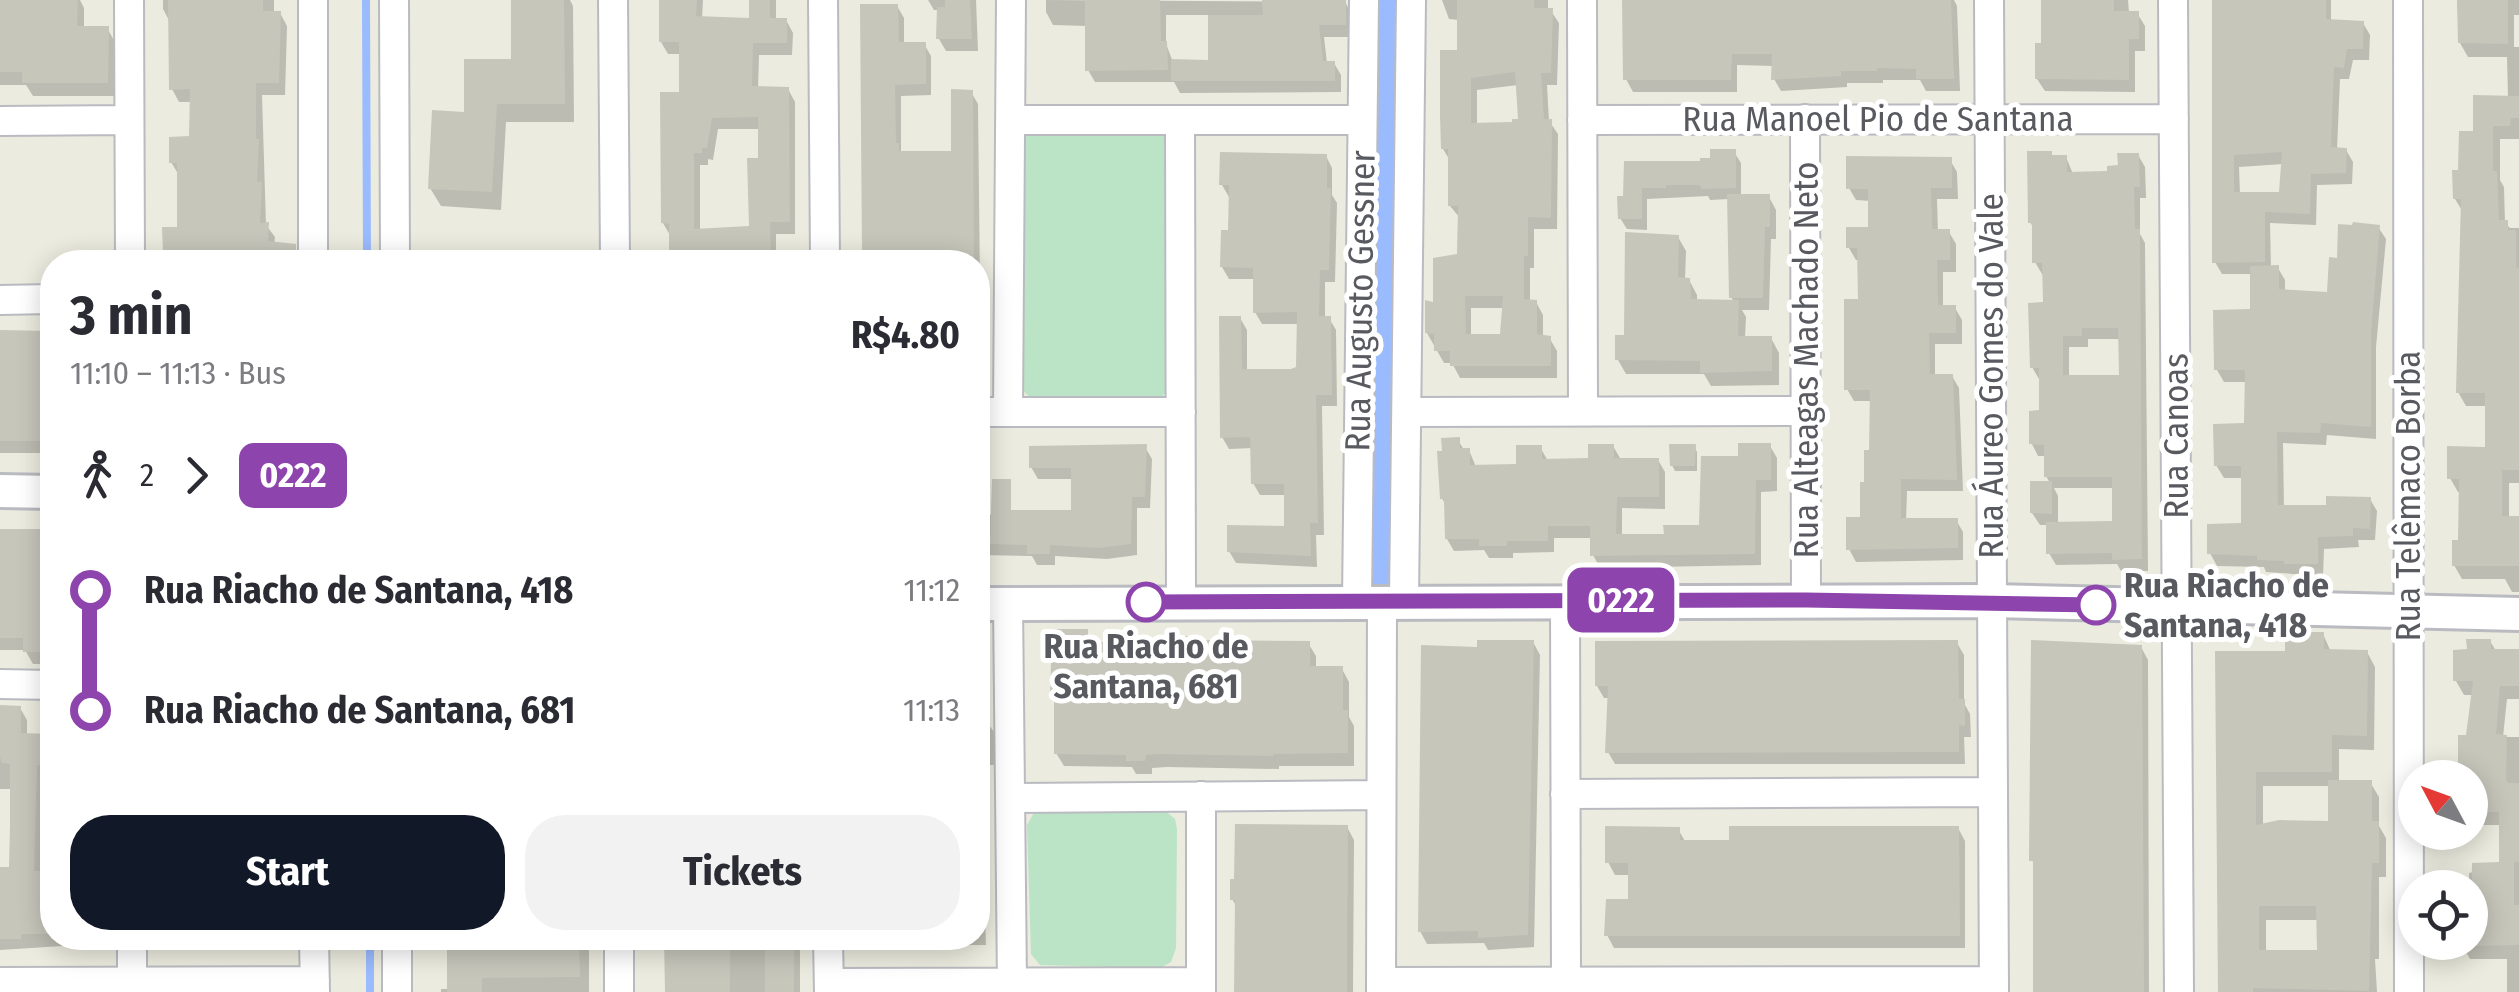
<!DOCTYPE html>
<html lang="en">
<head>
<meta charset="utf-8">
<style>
  body { margin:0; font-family:"Fira Sans Condensed",sans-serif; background:#f2f2f3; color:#2b2b33; height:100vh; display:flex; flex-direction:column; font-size:38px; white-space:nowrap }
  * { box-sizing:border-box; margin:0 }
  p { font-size:32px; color:#7c7c81 }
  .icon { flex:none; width:55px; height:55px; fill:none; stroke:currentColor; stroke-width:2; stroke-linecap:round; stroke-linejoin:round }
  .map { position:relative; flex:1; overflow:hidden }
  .side { position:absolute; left:40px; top:250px; width:950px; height:700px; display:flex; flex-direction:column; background:#fff; border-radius:40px; box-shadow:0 5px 25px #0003 }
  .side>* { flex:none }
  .badge { padding:0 20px; border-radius:15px; font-size:35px; line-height:65px }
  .needle { width:65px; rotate:311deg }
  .tools { position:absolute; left:2398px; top:760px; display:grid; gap:20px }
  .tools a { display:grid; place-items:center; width:90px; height:90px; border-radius:50%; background:#fff; box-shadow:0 5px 25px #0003; font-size:50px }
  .map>.badge { position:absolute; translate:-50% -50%; box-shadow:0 0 0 5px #fff }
  .legs { display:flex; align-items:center; gap:15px; height:110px; padding:0 30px; font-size:32px }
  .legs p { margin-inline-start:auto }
  .overview { display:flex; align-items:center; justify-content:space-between; height:170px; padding:0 30px }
  h1 { font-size:55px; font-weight:700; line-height:75px }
  .cta { display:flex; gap:20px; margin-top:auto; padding:20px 30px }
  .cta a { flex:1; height:115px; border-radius:40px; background:#111827; color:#fff; font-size:40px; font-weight:700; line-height:115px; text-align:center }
  .cta a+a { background:#f2f2f3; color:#2b2b33 }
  ul { padding:0 30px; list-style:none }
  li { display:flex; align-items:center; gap:35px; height:120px; font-size:38px }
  li i { display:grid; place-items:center; width:15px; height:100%; margin:0 12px; background:currentColor }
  li i::after { content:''; width:25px; height:25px; margin:-12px; border:8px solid; border-radius:50%; background:#fff }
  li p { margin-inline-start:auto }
  li:first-child i { background:linear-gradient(#0000 50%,currentColor 0) }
  li:last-child i { background:linear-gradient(currentColor 50%,#0000 0) }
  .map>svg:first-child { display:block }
  .green { fill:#bae4c5 }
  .shadow { fill:#0003; fill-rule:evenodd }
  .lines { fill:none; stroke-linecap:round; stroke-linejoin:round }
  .stream { stroke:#9bbbff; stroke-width:8 }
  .river { stroke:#9bbbff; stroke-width:42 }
  .building { fill:#c6c6bb; fill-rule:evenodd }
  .minor-casing { stroke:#babbc1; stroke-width:32 }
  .tertiary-casing { stroke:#babbc1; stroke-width:38 }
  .minor { stroke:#fff; stroke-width:28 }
  .tertiary { stroke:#fff; stroke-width:32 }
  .line-1-casing { stroke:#fff; stroke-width:22 }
  .line-1 { stroke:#8e44ad; stroke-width:15 }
  .stop-1-dot { fill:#fff; stroke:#8e44ad; stroke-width:5 }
  .labels { text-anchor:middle; stroke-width:10; stroke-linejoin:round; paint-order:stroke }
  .street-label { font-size:35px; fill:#585a60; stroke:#fff }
  .stop-label { font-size:35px; font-weight:bold; fill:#585a60; stroke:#fff; text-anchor:start }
</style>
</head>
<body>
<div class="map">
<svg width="2519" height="992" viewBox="0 0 2519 992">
  <rect width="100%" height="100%" fill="#ebebdf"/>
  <!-- green -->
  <path class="green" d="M1033,129l130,3 4,3 1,255 -10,11 -126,-1 -10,-11v-238l1,-11z
    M1163,809l12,10 2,10 -1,119 -5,14 -11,6 -120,-3 -9,-11 -4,-129 8,-14z"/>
  <!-- shadow -->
  <path class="shadow" d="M0,0h80l4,8v21l23,-1 8,14 -1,54h-81l-7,-11h-26z
    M163,0h111v13h6l7,13 -2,69h-23l4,130 9,12 -1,7 20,2 7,16h-130l-6,-10 15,-23v-52l-9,-15 21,-23v-37h-13l-7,-13 -2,-67 -7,-13z
    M514,0h56l3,6 1,116h-68l-5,88 -60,-4 -11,-18 84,-127z
    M661,0h42l-1,19 49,1v-20h25v20h10l7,13 -1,22h-33l-1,34h30l7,13v132h-19v28h-101l-3,-6 -1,-19 -8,-14 19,-129 -1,-40h-13l-7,-12zM718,129h43v32l-10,67 -51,3v-66h8v-6l5,1z
    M928,0h48l2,51h-32l-7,-12 1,-29h-6z
    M1046,0l299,2 7,12v23h-28l3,26h7l7,12v17l-161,1 -6,-11h-79l-7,-12v-44l-35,-1 -7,-13zM1166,15h44v48l-37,-1 -7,-18z
    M1442,0h106v11h3l8,12 -2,62h-10l2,36 9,13 -1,95h-23v39h-4v34h6l7,13v22l7,2 7,12v27h-97l-8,-15h-8l-17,-30 9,-28 24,-49v-38l-10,-12 1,-44 -8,-13 16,-96v-33l-10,-1zM1518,85l3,36 -44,5v-36zM1471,308h33l-2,28h-31z
    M1625,0h329l3,6 3,85h-34l-6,-11h-37v3h-36v4l-66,4 -7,-12v-13l-37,-1v27h-104l-7,-13z
    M2042,0h86l1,13h8l8,13v25h-10v41l-90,-1 -8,-12 7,-34z
    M2214,0h117v22l32,1 7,12 -1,25h-16l-4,19h-9l-3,71h9l7,12 -1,22 -35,1 -1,40 -46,-2 1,45h7l7,12v12l44,2 10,-33 39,-34 8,12 -10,108v92l-49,-4 -1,10 -43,-2 1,65h44l42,-9 7,12 -2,29h-17l1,7 -35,2 -1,27 -57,-4 -2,-5 -47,-1 -7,-13 34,-28 -1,-47h-19l-8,-13 31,-39 1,-44h-24l-7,-12 35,-58 1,-38h-31l-7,-12zM2283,164l-2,30h-41l-1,-27z
    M2457,0h62v15h-5v32h5v92h-19v41l4,7 1,36 5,5h9v255h-10v36h10v73h-7l-7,-13h-43l-8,-14 7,-22v-51h-3l-8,-14 38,-29v-43h-22l-8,-14 5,-180 -8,-13 20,-65 33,-36 -1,-41h-39l-8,-14z
    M897,6l7,12v26h20l7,12v39l-30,1v56l53,2 17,-62 7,12 3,271h-3v-113h-109l-5,-8z
    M1734,152l7,11v34h28l7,13v29h-5l-2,71h-27l4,7 -1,21h26l8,15v32l-68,1 -7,-12h-78l-8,-14 60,-123 8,14 -1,29h4l8,15v7l38,1 -4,-6 -2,-98 -19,1 -2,-4 -61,3v31l-20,-1 -7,-11 6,-20v-35l77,1z
    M2138,155l7,12 1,31h-6v36l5,9 3,328h-27l-4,-7 -61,1 -7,-12 -1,-28h-8l-8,-12 18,-30 -4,-7v-20h-8l-6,-12 9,-31 -2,-34 -7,-12 14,-62 -1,-31h-3l-7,-12v-32l-5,-8 23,-65h13l7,17 36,-1zM2088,339h32l2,38h-53v-30h19zM2054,488h60v36h-56v-28z
    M1326,156l6,12v27l5,8 -2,79h-10v36h4l7,12 1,76h-15l2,129h-8l1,32 -81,-4 -7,-12 57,-23v-33h-26l-7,-12v-35l-24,1 -7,-12 18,-119 7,12v41l52,-1v-46h-37l-7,-12 1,-33h-27l-7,-12 9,-34 -2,-36 -7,-12z
    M1950,160l7,12 1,27h-21l1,33h11l7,12v28h-13v36h12l7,12v24h-27v32h17l7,12 4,103h-56l-1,30 50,-1 7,12v28l-107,2 -7,-13 13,-29 9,-68 1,-51h-18l-7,-12 13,-87 -1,-42h-3l-7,-12 21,-19 1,-28 -15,-1 -7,-12z
    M0,333l52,2v118h-52z
    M1458,440l6,10h5l7,17 43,-1 21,-19 8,14h43l22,-15 7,12 38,2 7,12v37l-43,-1v28h44l35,-9 40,-68 29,-13 7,12v33l-16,1v73l-161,3 -7,-13 -1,-17h-38v14l-41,1v5h-24l-5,-8 -30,1 -7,-12 -1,-33 -4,-8z
    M1694,446l3,6v19h-22l-3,-6z
    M1145,447l7,12 -2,49h-13v47l-30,4 -52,-3v9h-18l-5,-9 -54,-1v-40l96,-3v-33h-36l-7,-12z
    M978,449l8,12v27h-8z
    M0,529h52v135h-19l-8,-14h-25z
    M1086,632l8,12 214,-1 8,13v13h26l7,13v35l5,9v40h-75v3l-112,-2 -15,1v6h-16l-4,-7 -68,-1 -8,-13v-49l-4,-7z
    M2323,634l8,18h36l8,15 -1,83 -35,-1v33h31l9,15v29l7,12v39h-7v82h-4l2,33h-157l-2,-338 69,-1zM2263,786h67v37l-67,3zM2266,920h53l1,33h-54z
    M2490,641l6,10h23v48h-12l-4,38h16v255h-12v-33h-37l-8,-14 8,-3 -1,-69 32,-8v-40h-28l-3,-5v-42h-7l-2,-41h8l5,-42h-10l-8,-14 14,-30z
    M1533,642l7,13 -6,292 -46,3 -4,-7 -57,1 -7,-13 59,-282z
    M1957,643l7,12v48l6,11 1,23h-7l1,27h-350l-7,-12 2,-54h-6l-7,-12z
    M978,646l6,14v58l10,14v33h-9v66h-3l4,114h-33l-4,-6h-40v11h-32l-8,-12h109z
    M2141,647l7,13 1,332h-113l-1,-126 -3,-6z
    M0,708h20l7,12v16l25,1v201h10v8l-62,4v-80l11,-1 1,-80h-12z
    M1347,827l7,13 -1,152h-116l1,-83 -6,-10z
    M1958,828l7,13v107h-351l-7,-13 23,-34 1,-26h-16l-7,-13 70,-33 8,14z
    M175,938h114v11h-108z
    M450,938h46v12h41l1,-12h51v54h-148v-3h9z
    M667,938h133v54h-132z"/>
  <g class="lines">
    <!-- stream -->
    <path class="stream" d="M366,0l1,262
      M370,938v54"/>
    <!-- river -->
    <path class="river" d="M1379,589l11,-589"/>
  </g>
  <!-- building -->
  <path class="building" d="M0,0h78l-1,26h32l-1,57h-86v-11h-22z
    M168,0h95v11h18l-2,72h-23v56h3l-2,43h5l-2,41 9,-1 -1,19 28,3v14h-7v4h-24v-4l-61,2 -1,-8h-40l-1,-25h15v-64h-8v-26l20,-1 1,-47 -21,1z
    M511,0h53l1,104h-68l-5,88 -64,-3 4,-79 32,2v-53h47z
    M659,0h38l-1,16 53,2v-18h21v18h17v25h-34l-1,43 37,1 1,135h-20l1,32 -102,3v-33l-8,-1 -1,-131h19v-50h-20zM758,117v41h-11l2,68 -55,3v-76h8v-5h5l5,-30z
    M945,0h25l2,39h-36l1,-32h8z
    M1085,0h75l1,41h6l1,29 -83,1z
    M1262,0h84v25h-27l4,36h12v20h-164v-22l37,1v-45h55z
    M1457,0h77v8h19l-2,65h-10l3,46h8l-1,99 -23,-1v39h-4v43l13,1v34l14,2v30h-101v-15h-16v-17l-9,-1v-33l8,2v-44l24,-4 1,-48h-10v-57h-7l-1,-33v-66h17zM1515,72l3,47h-6v3l-41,1v-45zM1465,296h38l-3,38h-34z
    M1622,0h329l3,79h-38v-10l-39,-1v3h-36v5l-70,4 1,-26h-40l-1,26h-108z
    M2041,0h73v11h25v28h-10v41l-94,-1v-36h6z
    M2212,0h114v19l38,2 -1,28h-16l-3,19 -10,-1 -3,80 16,1 -1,25 -35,1 -1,40 -45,-2v50l-53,1zM2282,152l-3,40h-45v-37z
    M2457,0h51v44l-50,-1z
    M860,4h38l1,38h27v42l-31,1 1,58h3v8h52v-62l22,1 1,172h-22l1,-6 -44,1v5h-35v-8h-12z
    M2473,95l46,1v22h-8l-1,8h-17v45h4l2,49h9v10h8v37l3,1v202h-17v46h17v50h-67v-26h6l1,-61h-12v-33l38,1v-54h-29l5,-194h-8l-1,-29h6l1,-39h14z
    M1710,149h26v39l-35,1 -1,-4h-34v3h-24v31h-24l-1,-23h6l1,-35h76v-3h10z
    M2027,151h25v4h15v17l40,-1v-5l11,-1 -1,-12h22l1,34h-6l1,42h5l2,330 -30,1v-7l-66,1v-32l66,-1v-44h-68v-32l-15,-1v-33l10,-1v-42h-9l-2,-65 15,-1 -1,-39h-10v-40h-4zM2082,328h36l1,47h-56v-39h19z
    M1220,152l107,2v34h4l-2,82h-9l-1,46h12l1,79h-16l2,128h-8l1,33 -84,-4v-27l57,1v-42h-33l-1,-47 -30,1 -1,-122h22l1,53h49l5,-2 1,-55 -44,1v-45l-33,-1 1,-37h7l1,-45h-10z
    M1846,156l106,1v31h-21l1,41h18v31h-13l1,45h18v28h-27l1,41h23l4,106 -56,-1v39h57v30l-112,2v-33h14v-35h4v-32h5l1,-60h-26v-91h14l-1,-51h-11v-21h22v-38h-22z
    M1727,194h43v33h-5l-2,71h-34z
    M2353,222l27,3 -9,108v94l-50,-4 -1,10 -43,-1 1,73h48v-9l45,1 -1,32 -17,-1v8l-35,1v27h-34v-3l-27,-1v-4l-50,-2v-30l34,-1v-57h-27l-1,-42 31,-1 1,-53h-31l-1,-60 37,-1v-43l29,-1v24l48,3 2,-35 8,1 1,-34 14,1z
    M1625,232l54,3 -1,42 12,1 1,21 48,1 -1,36h34v35l-72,2v-12l-85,-1v-25h9z
    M0,330l50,1 2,110h-52z
    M1460,437v11h10v17l46,-1v-19h26v14l46,-1v-14h26v14h45v39h-42l-1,37h48l-1,-9h36l2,-69h37v-13h33v37h-15l-1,74 -165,2v-30h-42v15h-41v5h-28v-7h-34l-1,-40h-4l-3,-48h5l-1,-13z
    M1147,444l-2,53h-13l-1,47 -32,4 -49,-3v9h-23v-9l-37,-1 2,-65h19v31h60v-42h-42v-22z
    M1669,444h27l-1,22h-25z
    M2030,481h22v33l-22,-1z
    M0,529h52v123h-29v-14h-23z
    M1052,629h36v13h75v-6h36v4l111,1v25h33v44h5v43l-75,1v2l-114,-2 -13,1 -1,6h-19v-6l-72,-1v-56h-4z
    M2285,632h39v17l44,1 -1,86 -35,-1v37h-76v53l23,-5 49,1v-41h44v41h7v42h-7l-3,128 -116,-3v4h-35l-3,-341h70zM2259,906h57l1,44h-58z
    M2466,639h25v10h28v37h-19l-4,48 11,1 -1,45 2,3h11v79h-5v43h5v40l-49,1 2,-83 27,-1v-50h-29v-36h-12v-41h8l7,-54h-20v-31l14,-1z
    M1477,640h57l-6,295 -50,3v-7l-60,1 3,-287 56,2z
    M1958,640l1,59h6v27l-6,-1v27l-354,1 3,-67h-13v-45z
    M2031,640l111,5 2,347h-111v-131h-4z
    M0,705l21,1v27l31,1v31h-15l-3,106h18v63h-31v5h-21v-72h9l1,-43v-60l-8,-1 -2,-6z
    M1235,824l113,1 -1,167h-113l1,-92h-5v-21h4z
    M1605,826l75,1v13h49v-14h230l1,110h-356l2,-37h22v-36h-23z
    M447,938h40v10h48v-10h44l1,39 -98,1v14h-35z
    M664,938h66v54h-65z
    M765,940h29v52h-29z"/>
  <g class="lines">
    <defs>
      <path id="minor" d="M129,0l1,262
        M313,0v262
        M394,0l1,262
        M613,0l2,262
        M823,0l2,262
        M1582,0l1,411
        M1989,0l5,992
        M2173,0l6,992
        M2408,0l1,992
        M1805,119l1,481
        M1011,120h351
        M1180,120l1,482
        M1582,120l592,-1
        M0,121l129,-1
        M0,300l52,-1
        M978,412h203
        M1008,412l3,-412
        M1407,412l399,-1
        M1357,601l7,-601
        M1404,601l7,-601
        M1565,601l1,381
        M1008,603l4,380
        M0,684l52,1
        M1565,794l428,-2
        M1201,796v196
        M1010,798l371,-3
        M132,938v44
        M314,938l1,54
        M397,938v54
        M619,938v54
        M828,938l1,54
        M0,982l315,-1
        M1381,982l613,-1
        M829,983l372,-1
        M1381,992l1,-391"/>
      <path id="tertiary" d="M0,491l52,1
        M978,604l1014,-3 527,13"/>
    </defs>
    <!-- minor casing -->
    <use href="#minor" class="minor-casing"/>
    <!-- tertiary casing -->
    <use href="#tertiary" class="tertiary-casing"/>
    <!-- minor -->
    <use href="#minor" class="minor"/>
    <!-- tertiary -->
    <use href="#tertiary" class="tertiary"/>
  </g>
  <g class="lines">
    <defs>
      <path id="line-1" d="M1146,602l660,-2 290,5"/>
    </defs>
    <!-- line-1 casing -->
    <use href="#line-1" class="line-1-casing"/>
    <!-- line-1 -->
    <use href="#line-1" class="line-1"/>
  </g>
  <!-- markers -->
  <g class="stop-1-dot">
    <circle cx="1146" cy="602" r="18"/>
    <circle cx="2096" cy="605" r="18"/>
  </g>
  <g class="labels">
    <!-- street labels -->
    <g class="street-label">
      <text x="1878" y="131">Rua Manoel Pio de Santana</text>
      <text transform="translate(1360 301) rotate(-89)" y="12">Rua Augusto Gessner</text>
      <text transform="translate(1806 360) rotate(-90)" y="12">Rua Alteagas Machado Neto</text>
      <text transform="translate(1991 376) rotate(-90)" y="12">Rua Áureo Gomes do Vale</text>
      <text transform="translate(2176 436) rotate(-90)" y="12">Rua Canoas</text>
      <text transform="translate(2408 496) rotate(-90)" y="12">Rua Telêmaco Borba</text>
    </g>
    <!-- stop labels -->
    <g class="stop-label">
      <text x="2124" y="597">Rua Riacho de<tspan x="2124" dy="40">Santana, 418</tspan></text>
      <text x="1146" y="658" text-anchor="middle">Rua Riacho de<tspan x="1146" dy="40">Santana, 681</tspan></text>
    </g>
  </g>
</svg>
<div class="tools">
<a><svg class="needle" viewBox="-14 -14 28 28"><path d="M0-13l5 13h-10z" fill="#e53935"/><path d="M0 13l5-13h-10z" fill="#7c7c81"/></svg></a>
<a><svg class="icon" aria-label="locate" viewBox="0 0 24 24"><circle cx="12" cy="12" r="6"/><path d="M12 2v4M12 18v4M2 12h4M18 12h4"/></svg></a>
</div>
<b class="badge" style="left:1621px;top:600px;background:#8e44ad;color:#fff">0222</b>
<section class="side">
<div class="overview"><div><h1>3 min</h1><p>11:10 – 11:13 · Bus</p></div><b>R$4.80</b></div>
<div class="legs"><svg class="icon" aria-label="walk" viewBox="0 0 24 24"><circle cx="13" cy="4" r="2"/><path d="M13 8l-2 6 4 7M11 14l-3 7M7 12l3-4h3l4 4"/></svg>2<svg class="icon" aria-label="forward" viewBox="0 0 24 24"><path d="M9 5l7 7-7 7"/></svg><b class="badge" style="background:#8e44ad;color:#fff">0222</b></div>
<ul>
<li><i style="color:#8e44ad"></i><b>Rua Riacho de Santana, 418</b><p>11:12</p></li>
<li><i style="color:#8e44ad"></i><b>Rua Riacho de Santana, 681</b><p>11:13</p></li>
</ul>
<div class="cta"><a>Start</a><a>Tickets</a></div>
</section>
</div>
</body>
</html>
